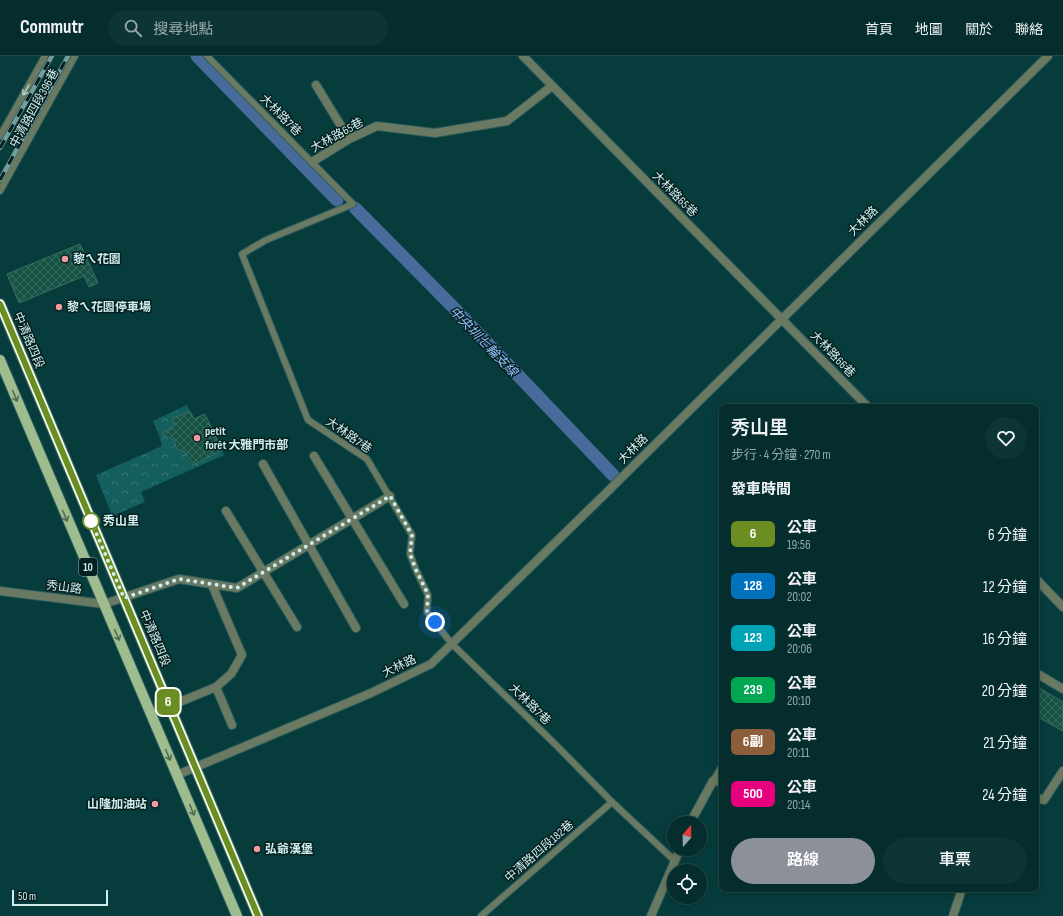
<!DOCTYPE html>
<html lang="zh-TW">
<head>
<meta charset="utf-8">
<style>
  body { margin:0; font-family:"Sofia Sans Condensed","Noto Sans TC",sans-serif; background:#0e3535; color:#f1f3f6; height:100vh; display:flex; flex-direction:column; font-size:15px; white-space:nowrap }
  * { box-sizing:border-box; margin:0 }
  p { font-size:13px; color:#97a8aa }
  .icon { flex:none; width:22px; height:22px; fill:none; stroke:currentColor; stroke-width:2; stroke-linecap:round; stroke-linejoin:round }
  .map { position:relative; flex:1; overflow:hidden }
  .drawer { position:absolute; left:719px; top:348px; width:320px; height:488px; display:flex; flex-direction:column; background:#052d2d; border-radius:8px; box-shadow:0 2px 10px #0003,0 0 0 1px #264949 }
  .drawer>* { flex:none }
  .badge { padding:0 8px; border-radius:6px; font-size:14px; line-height:26px }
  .needle { width:26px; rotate:20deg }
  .buttons { position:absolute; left:667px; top:760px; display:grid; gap:8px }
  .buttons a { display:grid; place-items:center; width:40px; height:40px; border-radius:50%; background:#052d2d; box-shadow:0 2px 10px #0003,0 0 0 1px #264949; font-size:20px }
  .scale { position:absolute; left:12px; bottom:10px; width:96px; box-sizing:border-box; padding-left:4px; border:2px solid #cfeded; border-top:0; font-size:11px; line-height:14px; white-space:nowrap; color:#cfeded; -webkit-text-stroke:3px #062020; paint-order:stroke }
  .you { position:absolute; width:20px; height:20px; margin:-10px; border:3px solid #fff; border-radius:50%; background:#1a73e8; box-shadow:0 0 0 6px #1a73e833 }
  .map>.badge { position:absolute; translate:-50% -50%; box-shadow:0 0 0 2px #fff }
  h2 { padding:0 12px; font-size:15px; line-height:36px }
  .round { display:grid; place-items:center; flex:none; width:42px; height:42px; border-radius:21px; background:#0e3535 }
  .headline { display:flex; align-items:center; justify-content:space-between; height:68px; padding:0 12px }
  h1 { font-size:19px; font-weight:600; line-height:30px }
  .action { display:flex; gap:8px; margin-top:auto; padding:8px 12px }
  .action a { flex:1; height:46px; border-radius:24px; background:#8c9099; color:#fff; font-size:16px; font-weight:600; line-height:46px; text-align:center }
  .action a+a { background:#0e3535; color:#f1f3f6 }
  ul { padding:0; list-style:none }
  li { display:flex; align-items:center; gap:12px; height:52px; padding:0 12px }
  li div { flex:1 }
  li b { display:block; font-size:15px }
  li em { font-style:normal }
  li .badge { min-width:44px; font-weight:700; text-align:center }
  header { display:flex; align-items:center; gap:24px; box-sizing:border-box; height:56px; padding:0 20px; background:#052d2d; border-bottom:1px solid #264949 }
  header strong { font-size:19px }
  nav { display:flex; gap:22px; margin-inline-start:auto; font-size:14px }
  .search { width:280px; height:36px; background:#0e3535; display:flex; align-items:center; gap:10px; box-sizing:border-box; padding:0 14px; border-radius:22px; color:#97a8aa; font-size:15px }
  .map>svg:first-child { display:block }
  .park { fill:url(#park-crowns) }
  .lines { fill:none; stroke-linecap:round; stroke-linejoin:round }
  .canal { stroke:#476c9c; stroke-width:13 }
  .building { fill:url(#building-cross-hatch); stroke:#377061 }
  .service-casing { stroke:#2b5c5c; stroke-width:8 }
  .minor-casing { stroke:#2b5c5c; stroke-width:10 }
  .tertiary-casing { stroke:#2b5c5c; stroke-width:10 }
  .primary-casing { stroke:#2b5c5c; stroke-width:12 }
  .service { stroke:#6a7962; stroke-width:6 }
  .minor { stroke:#6a7962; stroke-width:8 }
  .tertiary { stroke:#6a7962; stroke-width:8 }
  .primary { stroke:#9ebc8d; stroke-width:10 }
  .rail-casing { stroke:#749d9d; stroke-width:4.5 }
  .rail { stroke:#062020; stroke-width:3; stroke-dasharray:9; stroke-linecap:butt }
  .oneway { stroke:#b1cac3 }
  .oneway2 { stroke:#526e56 }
  .line-casing { stroke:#fff; stroke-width:9 }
  .line { stroke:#6b8e23; stroke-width:6 }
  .walk { stroke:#cfeded; stroke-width:4; stroke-dasharray:0 7.2 }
  .poi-dot { fill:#f49aa2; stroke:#062020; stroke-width:1.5 }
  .stop-dot { fill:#fff; stroke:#6b8e23; stroke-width:2 }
  .labels { text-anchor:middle; stroke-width:3; stroke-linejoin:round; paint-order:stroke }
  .shield { fill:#062020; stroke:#93b0b0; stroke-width:1 }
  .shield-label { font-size:11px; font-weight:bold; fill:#cfeded }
  .street-label { font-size:12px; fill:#cfeded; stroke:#062020 }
  .poi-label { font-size:12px; font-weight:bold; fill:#cfeded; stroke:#062020; text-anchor:start }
  .stop-label { font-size:12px; font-weight:bold; fill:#cfeded; stroke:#062020; text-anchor:start }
  .water-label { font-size:13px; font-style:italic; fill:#96c2fb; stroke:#062020 }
</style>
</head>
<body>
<header>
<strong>Commutr</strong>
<div class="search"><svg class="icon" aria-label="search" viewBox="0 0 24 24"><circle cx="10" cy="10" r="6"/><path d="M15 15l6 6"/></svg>搜尋地點</div>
<nav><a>首頁</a><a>地圖</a><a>關於</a><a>聯絡</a></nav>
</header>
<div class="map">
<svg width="1063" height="860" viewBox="0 0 1063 860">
  <defs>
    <pattern id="park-crowns" width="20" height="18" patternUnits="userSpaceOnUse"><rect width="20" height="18" fill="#145e5e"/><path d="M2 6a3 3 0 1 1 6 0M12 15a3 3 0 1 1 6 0" fill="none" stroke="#357575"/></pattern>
    <pattern id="building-cross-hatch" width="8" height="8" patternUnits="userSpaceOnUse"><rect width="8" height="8" fill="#175345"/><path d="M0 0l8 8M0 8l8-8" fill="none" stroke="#386c60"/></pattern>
  </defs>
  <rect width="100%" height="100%" fill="#073c3c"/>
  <!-- park -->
  <path class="park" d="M187,349l3,6 -17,8 3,7 -10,5 1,6 2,2 4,-1 4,11 11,4 -1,4 7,7 28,-14 2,5 -83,37 4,10 -33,14 -16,-41 66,-29 -3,-11 -6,-14z"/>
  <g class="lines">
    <!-- canal -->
    <path class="canal" d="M197,0l140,144
      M355,152l99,100 159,167"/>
  </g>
  <!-- building -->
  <path class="building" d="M80,188l18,39 -9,4 -5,-11 -65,27 -12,-29z
    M190,355l4,8 11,-5 17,36 -27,14 -5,-4 -5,-8 -8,-3 -3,-9 -12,-6 13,-9 -3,-6z
    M1036,630l27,16v29l-27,-15z"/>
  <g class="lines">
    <defs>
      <path id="service" d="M207,0l146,148 -87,36 -24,14 66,166 59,39 45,76 -2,19 6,16 12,25 -1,17 24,31 105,102 56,57 63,59
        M0,80l45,-80
        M0,135l75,-135
        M713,725l9,-15
        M481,860l131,-114"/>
      <path id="minor" d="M523,0l345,351
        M316,29l33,54
        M312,106l37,-23 28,-13 58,7 72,-12 45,-35
        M314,400l90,148
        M263,408l93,164
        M226,455l71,116
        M1036,523l27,28
        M212,529l30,70 -11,19 -15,13
        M0,535l104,13 75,-25 58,9 153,-92
        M1036,617l27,16
        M170,650l46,-19 16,38
        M1036,742l8,2 19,-29
        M690,767l23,-42 9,1
        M651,860l29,-67
        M953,860l9,-27"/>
      <path id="tertiary" d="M177,719l194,-82 60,-29 174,-170 443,-438"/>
      <path id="primary" d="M0,248l258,612
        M0,304l237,556"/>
    </defs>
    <!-- service casing -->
    <use href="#service" class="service-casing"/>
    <!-- minor casing -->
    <use href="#minor" class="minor-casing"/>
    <!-- tertiary casing -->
    <use href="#tertiary" class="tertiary-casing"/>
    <!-- primary casing -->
    <use href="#primary" class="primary-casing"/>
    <!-- service -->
    <use href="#service" class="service"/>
    <!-- minor -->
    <use href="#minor" class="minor"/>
    <!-- tertiary -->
    <use href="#tertiary" class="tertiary"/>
    <!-- primary -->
    <use href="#primary" class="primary"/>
    <defs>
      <path id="rail" d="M0,92l52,-92
        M0,124l68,-124"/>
    </defs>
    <!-- rail casing -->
    <use href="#rail" class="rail-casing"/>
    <!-- rail -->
    <use href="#rail" class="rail"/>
  </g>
  <!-- one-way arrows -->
  <defs><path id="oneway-shaft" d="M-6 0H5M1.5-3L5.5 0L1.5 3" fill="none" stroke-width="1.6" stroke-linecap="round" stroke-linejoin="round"/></defs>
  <use class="oneway" href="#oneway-shaft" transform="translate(26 34) rotate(120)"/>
  <g class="oneway2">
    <use href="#oneway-shaft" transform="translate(15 340) rotate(67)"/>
    <use href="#oneway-shaft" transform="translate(65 460) rotate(67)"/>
    <use href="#oneway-shaft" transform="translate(117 579) rotate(67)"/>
    <use href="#oneway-shaft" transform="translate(168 699) rotate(67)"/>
    <use href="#oneway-shaft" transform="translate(192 754) rotate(67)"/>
  </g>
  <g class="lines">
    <defs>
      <path id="line" d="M0,248l258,612"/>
    </defs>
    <!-- line casing -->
    <use href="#line" class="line-casing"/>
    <!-- line -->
    <use href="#line" class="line"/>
    <!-- walk -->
    <path class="walk" d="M91,465l33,77 55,-19 58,9 153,-92 22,39 -2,19 6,16 12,24 -1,18 8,10"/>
  </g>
  <!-- markers -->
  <g class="poi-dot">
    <circle cx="65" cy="203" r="4"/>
    <circle cx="59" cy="251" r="4"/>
    <circle cx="197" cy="382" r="4"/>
    <circle cx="155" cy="748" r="4"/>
    <circle cx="257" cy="793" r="4"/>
  </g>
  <circle class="stop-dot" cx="91" cy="465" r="8"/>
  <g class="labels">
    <!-- shield labels -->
    <rect class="shield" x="79" y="502" width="18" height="18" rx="3"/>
    <g class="shield-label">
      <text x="88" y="515">10</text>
    </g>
    <!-- street labels -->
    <g class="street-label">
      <text transform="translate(34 52) rotate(-61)" y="4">中清路四段396巷</text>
      <text transform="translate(281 59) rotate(45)" y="4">大林路7巷</text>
      <text transform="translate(337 79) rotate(-29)" y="4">大林路65巷</text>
      <text transform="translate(675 138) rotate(45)" y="4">大林路65巷</text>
      <text transform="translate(863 165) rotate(-45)" y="4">大林路</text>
      <text transform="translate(29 284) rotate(67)" y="4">中清路四段</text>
      <text transform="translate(833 298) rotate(46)" y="4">大林路66巷</text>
      <text transform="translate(349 379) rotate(35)" y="4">大林路7巷</text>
      <text transform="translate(633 393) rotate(-45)" y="4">大林路</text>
      <text transform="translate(64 531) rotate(7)" y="4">秀山路</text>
      <text transform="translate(155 582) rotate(67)" y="4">中清路四段</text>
      <text transform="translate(399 610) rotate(-26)" y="4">大林路</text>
      <text transform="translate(530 648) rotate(44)" y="4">大林路7巷</text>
      <text transform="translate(539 795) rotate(-41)" y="4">中清路四段182巷</text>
    </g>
    <!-- poi labels -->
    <g class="poi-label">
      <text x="73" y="207">黎ㄟ花園</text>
      <text x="67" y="255">黎ㄟ花園停車場</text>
      <text x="205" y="379">petit<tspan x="205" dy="14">forêt 大雅門市部</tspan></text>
      <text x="147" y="752" text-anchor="end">山隆加油站</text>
      <text x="265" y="797">弘爺漢堡</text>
    </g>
    <!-- stop labels -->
    <g class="stop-label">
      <text x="103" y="469">秀山里</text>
    </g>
    <!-- water labels -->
    <g class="water-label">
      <text transform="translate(484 285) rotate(46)" y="5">中央圳七輪支線</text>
    </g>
  </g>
</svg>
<div class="buttons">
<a><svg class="needle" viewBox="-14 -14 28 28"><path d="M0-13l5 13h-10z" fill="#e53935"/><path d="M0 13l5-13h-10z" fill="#97a8aa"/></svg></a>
<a><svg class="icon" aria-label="locate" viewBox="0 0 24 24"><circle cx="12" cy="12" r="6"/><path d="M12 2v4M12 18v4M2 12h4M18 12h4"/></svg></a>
</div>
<div class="scale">50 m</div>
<div class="you" style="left:435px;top:566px"></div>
<b class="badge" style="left:168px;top:646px;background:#6b8e23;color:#fff">6</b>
<section class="drawer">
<div class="headline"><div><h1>秀山里</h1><p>步行 · 4 分鐘 · 270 m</p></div><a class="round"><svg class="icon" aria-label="heart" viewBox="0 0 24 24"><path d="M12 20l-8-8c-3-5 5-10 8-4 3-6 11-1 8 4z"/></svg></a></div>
<h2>發車時間</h2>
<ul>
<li><span class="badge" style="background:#6b8e23;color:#fff">6</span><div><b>公車</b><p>19:56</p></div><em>6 分鐘</em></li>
<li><span class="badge" style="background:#0072bc;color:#fff">128</span><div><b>公車</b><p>20:02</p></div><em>12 分鐘</em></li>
<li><span class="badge" style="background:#00a3b4;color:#fff">123</span><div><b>公車</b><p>20:06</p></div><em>16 分鐘</em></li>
<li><span class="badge" style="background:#00a651;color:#fff">239</span><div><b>公車</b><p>20:10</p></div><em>20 分鐘</em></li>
<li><span class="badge" style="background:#8b5e3c;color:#fff">6副</span><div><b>公車</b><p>20:11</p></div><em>21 分鐘</em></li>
<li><span class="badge" style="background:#e6007e;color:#fff">500</span><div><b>公車</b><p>20:14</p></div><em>24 分鐘</em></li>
</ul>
<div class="action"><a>路線</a><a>車票</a></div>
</section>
</div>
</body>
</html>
